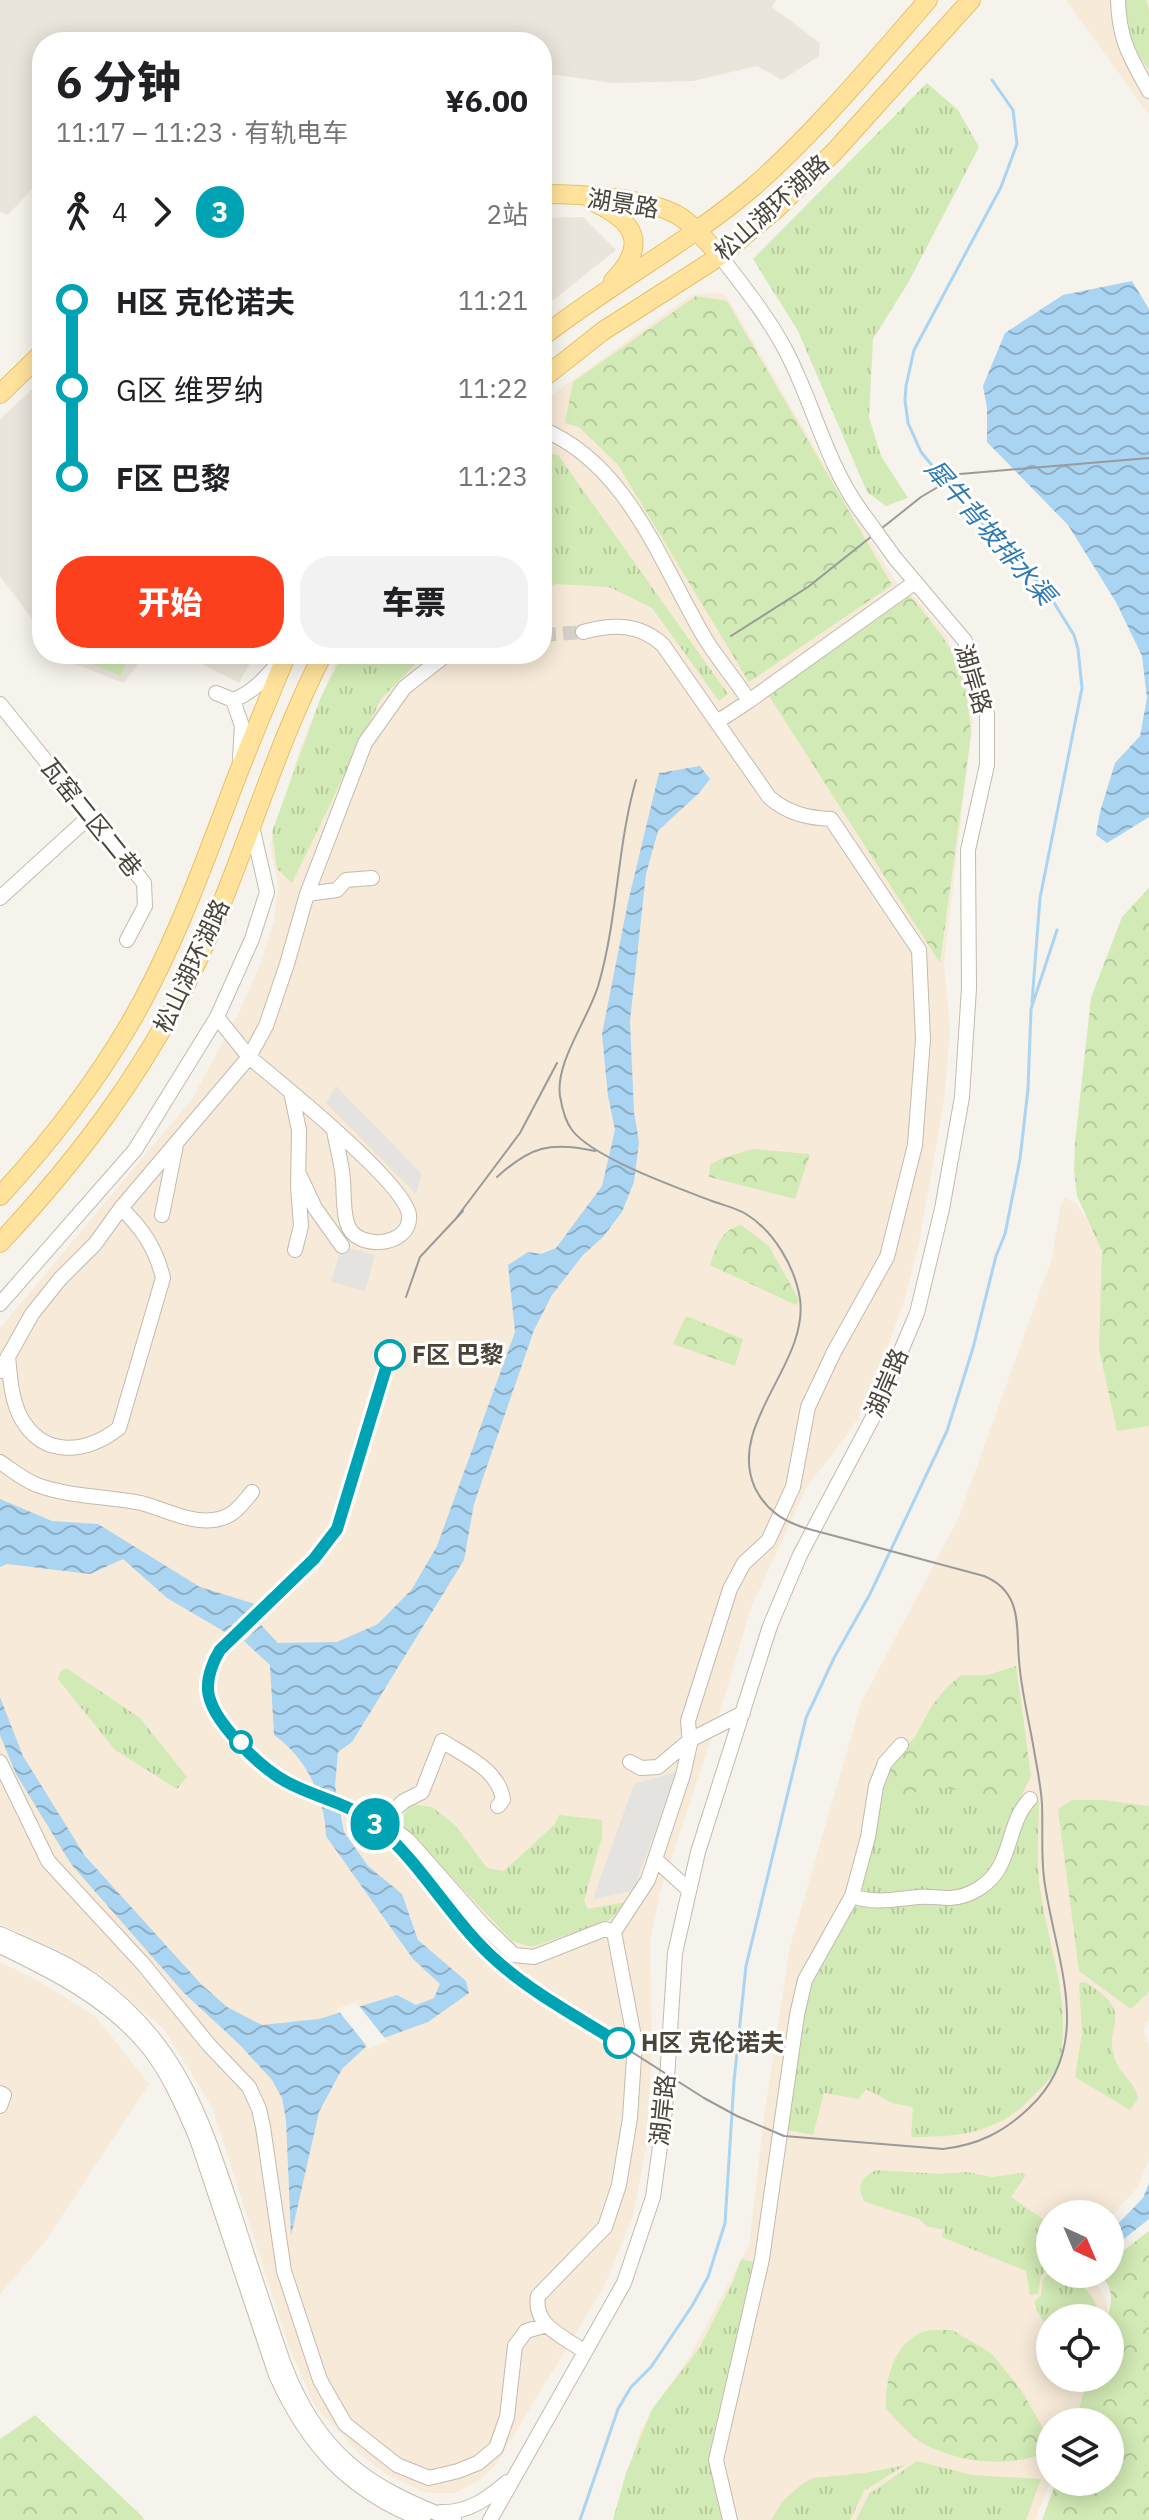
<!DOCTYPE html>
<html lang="zh">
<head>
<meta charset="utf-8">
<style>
  body { margin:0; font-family:"IBM Plex Sans","Noto Sans SC",sans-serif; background:#f2f2f2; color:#202124; height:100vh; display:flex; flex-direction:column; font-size:30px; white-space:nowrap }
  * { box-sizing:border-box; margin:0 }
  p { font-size:26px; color:#757577 }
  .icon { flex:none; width:44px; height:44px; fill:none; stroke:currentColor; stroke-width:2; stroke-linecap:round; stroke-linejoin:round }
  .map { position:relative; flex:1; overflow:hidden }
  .drawer { position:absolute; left:32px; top:32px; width:520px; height:632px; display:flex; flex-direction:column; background:#fff; border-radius:32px; box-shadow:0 4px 20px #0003 }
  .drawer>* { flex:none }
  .badge { padding:0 16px; border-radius:26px; font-size:28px; line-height:52px }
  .needle { width:52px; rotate:136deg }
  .buttons { position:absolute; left:1036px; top:2200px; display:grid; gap:16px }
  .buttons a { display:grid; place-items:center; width:88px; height:88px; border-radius:50%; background:#fff; box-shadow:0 4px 20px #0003; font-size:40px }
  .map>.badge { position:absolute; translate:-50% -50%; box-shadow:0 0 0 4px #fff }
  .legs { display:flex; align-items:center; gap:12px; height:88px; padding:0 24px; font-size:26px }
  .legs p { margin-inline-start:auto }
  .summary { display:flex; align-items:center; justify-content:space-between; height:136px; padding:0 24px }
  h1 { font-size:44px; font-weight:800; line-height:60px }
  .button { display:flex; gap:16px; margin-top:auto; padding:16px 24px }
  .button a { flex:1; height:92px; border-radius:32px; background:#fc3f1d; color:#fff; font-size:32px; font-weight:800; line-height:92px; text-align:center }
  .button a+a { background:#f2f2f2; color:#202124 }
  ul { padding:0 24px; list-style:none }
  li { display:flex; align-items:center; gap:28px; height:88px; font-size:30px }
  li i { display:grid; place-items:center; width:12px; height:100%; margin:0 10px; background:currentColor }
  li i::after { content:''; width:20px; height:20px; margin:-10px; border:6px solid; border-radius:50%; background:#fff }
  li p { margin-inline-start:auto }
  li:first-child i { background:linear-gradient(#0000 50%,currentColor 0) }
  li:last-child i { background:linear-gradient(currentColor 50%,#0000 0) }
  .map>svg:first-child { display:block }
  .residential { fill:#eae5da }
  .commercial { fill:#f7ead8 }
  .grass { fill:url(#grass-tufts) }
  .forest { fill:url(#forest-crowns) }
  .garden { fill:#d2eab5 }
  .parking { fill:#e5e3e0 }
  .water { fill:url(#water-waves) }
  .pier { fill:#f6f3ec }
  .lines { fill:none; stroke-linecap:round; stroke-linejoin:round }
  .stream { stroke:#a9d4f2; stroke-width:3 }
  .minor-tunnel { stroke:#d4d0c8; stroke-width:14; stroke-dasharray:14 7; stroke-linecap:butt }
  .minor-casing { stroke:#c2bbae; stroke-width:16 }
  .major-casing { stroke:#e6c16a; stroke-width:20 }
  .minor { stroke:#fff; stroke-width:14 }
  .major { stroke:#ffe39c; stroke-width:18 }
  .tram { stroke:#9a9a9a; stroke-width:2 }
  .minor-bridge-casing { stroke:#c2bbae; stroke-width:16; stroke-linecap:butt }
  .minor-bridge { stroke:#fff; stroke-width:14 }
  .line-1-casing { stroke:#fff; stroke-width:18 }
  .line-1 { stroke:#00a3b4; stroke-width:12 }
  .stop-1-dot { fill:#fff; stroke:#00a3b4; stroke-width:4 }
  .labels { text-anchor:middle; stroke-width:6; stroke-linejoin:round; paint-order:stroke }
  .street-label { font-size:24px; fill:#4b4439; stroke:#fff }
  .stop-label { font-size:24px; font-weight:bold; fill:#4b4439; stroke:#fff; text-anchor:start }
  .water-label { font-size:26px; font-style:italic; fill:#2e7ab2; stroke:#fff }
</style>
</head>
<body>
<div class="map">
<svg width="1149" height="2520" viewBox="0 0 1149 2520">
  <defs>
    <pattern id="grass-tufts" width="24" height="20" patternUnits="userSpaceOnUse" patternTransform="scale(2)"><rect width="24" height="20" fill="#d2eab5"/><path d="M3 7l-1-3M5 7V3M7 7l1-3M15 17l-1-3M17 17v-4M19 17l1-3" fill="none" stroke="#b6ca9c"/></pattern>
    <pattern id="forest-crowns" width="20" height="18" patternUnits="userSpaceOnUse" patternTransform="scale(2)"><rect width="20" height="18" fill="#d2eab5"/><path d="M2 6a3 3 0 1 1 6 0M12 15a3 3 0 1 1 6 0" fill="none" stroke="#b6ca9c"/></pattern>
    <pattern id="water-waves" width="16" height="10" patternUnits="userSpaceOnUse" patternTransform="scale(2)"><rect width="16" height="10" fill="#a9d4f2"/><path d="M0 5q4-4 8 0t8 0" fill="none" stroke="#8caec5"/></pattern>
  </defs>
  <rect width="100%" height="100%" fill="#f6f3ec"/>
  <!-- residential -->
  <path class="residential" d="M0,0h776l-4,7 48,36 -1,13 -37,24 -25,-14 -64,15 -80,2 -71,-10v-31h-500v136l-34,37 -8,-3z
    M583,217l33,33 -74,59v-91z
    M42,380v252l-42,-56v-157z
    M58,654h87l-21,29 -62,-24z
    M183,654h72l-16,29z"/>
  <!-- commercial -->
  <path class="commercial" d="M1066,0h83v115z
    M710,293l14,1 8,11 105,181 58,95 22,19 28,33 25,59 3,29 -29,242 6,66 -6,72 -25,142 -15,58 -17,48 -13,37 -16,32 -27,39 -23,27 -57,124 -31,104 -60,181 -10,49 2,109 -4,56 1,24 -16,86 -30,71 -108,178 -15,14 -25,13h-28l-40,-18 -28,-22 -44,-47 -25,-56 -78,-243 -48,-78 -63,-54 -42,-24 -59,-27v-596l192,-229 47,-87 23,-52 12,-40 4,-34 -8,-42 31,-98 38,-92h203v-252l149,-107z
    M1065,1198l11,5 73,114v700l-5,14 5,16v112l-11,28 -28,30v-3h-60v60h33l14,11 9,14 2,19h-58v60h39l-7,21 -9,23h-23v60l-15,38h-419l25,-91 49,-73 59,-111 16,-135 25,-163 71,-244 97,-184 94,-261 8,-49z
    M0,1962l34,16 62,39 53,67 -104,158 -45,52z"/>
  <!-- grass -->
  <path class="grass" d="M1121,0h25l3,10v60l-19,-26z
    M927,83l31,27 21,37 -71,136 -35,56 -4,78 12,39 27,42 -22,8 -19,-14 -69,-161 -45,-72z
    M542,453l16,2 170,239 -9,7 -67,-93 -43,-21 -52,-3 -15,4z
    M343,654h82l-44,45 -89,184 -15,-14 -5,-37 49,-135z
    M66,1668l74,50 47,59 -10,12 -62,-39 -57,-71 2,-7z
    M935,1786l83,16 -27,74 -38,18 -89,2 -5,-9 19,-82z
    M1039,1801c0,26 -3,54 0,80 6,55 29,106 23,163 0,5 0,13 -2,18 -6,14 -20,27 -31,38 -33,34 -73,37 -118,37l2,-30 -21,-4 -26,-14 -7,10 -35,-6 -11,42 -31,-6 24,-131 6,-21 43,-73 4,-1 9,5 24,-6 84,-7 54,-91z
    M410,1804l22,3 23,18 32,43 17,3 50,-46 5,-10 43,5v17l-18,63 4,9 38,-7 -16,18 -78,27 -20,-6 -109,-115 1,-11z
    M1085,1982c55,34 15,41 31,80 6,14 20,21 22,37l-8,11 -55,-33 7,-44 -3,-50z
    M876,2170l63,4 28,-2 25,5 30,-4 4,2 -15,22 39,27 -2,31 2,13 -9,8 -3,18 -8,1 -4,-24 -84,-34 2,-8 -16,-2 -9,-8 -54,-17c-9,-16 -5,-23 11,-32z
    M741,2259l14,3 -42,173c-2,31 2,55 10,85h-110l13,-47 26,-64 48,-62 33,-65z
    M1050,2273c4,1 9,0 13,1 17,5 36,26 36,44h-49v8c-9,-6 -12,-13 -16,-24l7,-7 2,-17z
    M917,2461l55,14 69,4 -15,41h-170l13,-26z
    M905,2465l-41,26 -14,29h-79l12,-19 19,-17 11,-6 51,-5z"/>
  <!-- forest -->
  <path class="forest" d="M696,296l31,5 165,284 -143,97 -131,-217 -39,-38 -14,-4 8,-41z
    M910,596c43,50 57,71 61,138l-31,229 -171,-267z
    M1149,888v538l-32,5 -18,-82 3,-98 -25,-55 -3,-26 1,-27 16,-145 31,-81z
    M753,1149l57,5 -15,45 -86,-22 1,-12 12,-7z
    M741,1225l28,21 30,54 -3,5 -86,-40c6,-18 11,-35 31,-40z
    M686,1316l57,23 -8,27 -62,-22z
    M1016,1666l15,110 -13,26 -83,-16 -57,19 5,-26 7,-15 25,-27 16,-30 15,-19 15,-13h27z
    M1072,1800h31l46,6v186l-18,17 -52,-38 -21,-162z
    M1149,2231v289h-107l14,-38h54v-60h-35l13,-44h22v-60h-3c6,-16 7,-34 -10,-44h13v-17l9,-3z
    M952,2330l39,23 31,38 28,50 -9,14c-40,12 -79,8 -117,-11 -14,-8 -26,-23 -38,-35 0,-29 5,-61 34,-76 8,-4 23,-3 32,-3z
    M35,2415l108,102 1,3h-144v-81z"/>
  <!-- garden -->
  <path class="garden" d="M80,654h50l-9,22 -44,-18z"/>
  <!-- parking -->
  <path class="parking" d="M336,1086l86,88 -6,20 -90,-91z
    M342,1246l33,9 -10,36 -34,-9z
    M677,1772l-44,119 -40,8 41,-115z"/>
  <!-- water -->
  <path class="water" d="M1132,281l17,28v508l-42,26 -11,-8 4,-23 15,-49 25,-27 7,-38 -5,-42 -26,-54 -48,-77 -81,-83v-34l-4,-22 22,-53 58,-38z
    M700,766l10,13 -11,14 -41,38 -12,43 -16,147 4,91 5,30 -5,40 -12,30 -19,25 -20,18 -31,40 -18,35 -60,174 -10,56 -112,182 -14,10 -3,34 9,46 24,34 34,28 16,46 48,41 3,12 -41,29 -58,21 -28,26 -23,43 -28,124 -5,-116 -4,-22 -10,-18 -32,-35 -56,-52 -113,-129 -55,-90 -16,-39v-38l23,59 62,100 116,128 26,23 35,18 57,-6 78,-24 19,10 18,-7 6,-14 -27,-25 -87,-123c-1,-39 -20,-79 -52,-101l-4,-70 -26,-24 17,-16 17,18 59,-1 41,-18 34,-35 25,-43 78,-214 -7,-67 20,-13 13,2 15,-6 46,-62 13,-56 -7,-34 -6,-62 26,-132 31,-129z
    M0,1499l52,22 46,3 102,63 55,17 -30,28 -58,-34 -44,-39 -33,15 -83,-10 -7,3z
    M1149,2183v36l-39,31v-18l33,-34z"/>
  <!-- pier -->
  <path class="pier" d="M356,2002l31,39 -18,8 -32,-40z"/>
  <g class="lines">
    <!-- stream -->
    <path class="stream" d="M992,80l21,30 4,34 -16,43 -87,163 -8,36 -1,14 3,23 13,29 52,63 75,78 26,42 4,14 4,39 -42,210 -8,104
      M580,2520l38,-111 13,-22 20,-20 41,-61 16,-29 17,-54 9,-142 12,-115 60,-248 28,-60 36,-64 77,-163 26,-83 23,-92 9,-22 15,-75 8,-70 3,-80 26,-79"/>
    <!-- minor-tunnel -->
    <path class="minor-tunnel" d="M542,635l41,-3"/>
    <defs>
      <path id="minor" d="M1118,0c1,40 12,57 31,91
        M720,256c24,31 49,62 67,97 27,52 39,110 74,158
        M542,429c87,36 119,136 164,211 13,21 30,40 43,61l165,-118
        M583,632c30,-8 56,-9 80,13l106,152c18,16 38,21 62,22l88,131 4,89 -8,106 -28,112 -53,95 -26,55 -15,80 -25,54 -24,22 -14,26 -42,132 2,23 -7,31 -35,105 -34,52
        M216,693l17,7c21,-8 33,-23 48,-40
        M233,700l9,26 -2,32
        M0,704l144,179 1,23 -18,34
        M717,722l32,-21
        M307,894l30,-4 9,-10 26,-2
        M0,898l90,-82
        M291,1092l8,38 -1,57 3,39 -6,24
        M334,1131c3,16 8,33 9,49 1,13 0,30 4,43 8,29 65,24 62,-8 -3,-31 -131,-134 -160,-158l17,-31 21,-62 20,-70 58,-151 39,-55 43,-34
        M300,1176l15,32 27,38
        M162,1215l14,-70
        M0,1304l135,-154 82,-133 35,-78 15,-47 -15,-66
        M8,1356c2,20 3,43 13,62 23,41 66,35 98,10l44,-150c-7,-29 -20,-49 -42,-70
        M0,1371l32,-57 28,-35 35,-35 26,-36 128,-151 -32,-40
        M0,1462c12,8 24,18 37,23 33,12 69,11 104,18 23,6 48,20 72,17 19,-2 27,-13 39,-28
        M0,1762l48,99 96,104 65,80 40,42 10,22 4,18 21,144 36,109 25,44 52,41 32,13 29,-7 20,-8 18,-15 11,-31 8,-71 11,-15 21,-6
        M630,1762l11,6 17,-1 32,-27 53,-27
        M498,1806l5,-6c-4,-30 -36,-43 -61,-59l-20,51 -18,9 -11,10 3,20 12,9 75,85 31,30 20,2 71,-28 9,3 21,110 -5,76 -11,67 -14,42 -67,69c-5,31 26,40 47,56
        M655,1859l34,31
        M852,1896c24,8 43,3 67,1 11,-1 21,1 31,1 20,-1 41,-14 50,-32 12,-23 12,-48 30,-67
        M0,1934c31,14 65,27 93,47 85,61 108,135 140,230 16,50 33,101 50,151 34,91 83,125 171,158
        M0,1946c54,26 108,53 147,100 22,27 36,61 50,93l79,236c32,71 73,116 147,145
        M0,2093l4,2 -4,11
        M441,2512c27,1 46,-13 66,-30
        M490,2520l134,-237 29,-86 12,-87 10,-157 23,-101 72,-226 30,-71 72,-136 45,-106 25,-104 20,-112 7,-109 -1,-138 19,-85v-51l-22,-73 -70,-83
        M730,2520l-14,-60 46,-201 35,-244 8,-35 47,-84 16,-59 8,-51 9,-23 16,-18"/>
      <path id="major" d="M542,194c37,0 106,3 137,22 16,10 28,26 41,40
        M593,202c42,19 56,42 20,79
        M542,337c68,-53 144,-93 210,-149 64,-56 120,-124 176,-188
        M542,379l61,-48 117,-75 54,-45 61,-60 136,-151
        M0,394l42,-41
        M0,1196c48,-52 93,-110 129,-171 44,-75 74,-159 105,-241 17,-44 35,-87 53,-130
        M0,1243c79,-85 146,-173 196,-279 47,-101 76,-211 127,-310"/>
    </defs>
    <!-- minor casing -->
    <use href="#minor" class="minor-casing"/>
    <!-- major casing -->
    <use href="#major" class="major-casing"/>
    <!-- minor -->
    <use href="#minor" class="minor"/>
    <!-- major -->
    <use href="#major" class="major"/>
    <!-- tram -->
    <path class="tram" d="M731,636l77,-49 113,-90 39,-23 189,-16
      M497,1177c33,-30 53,-36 98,-26
      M457,1217l63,-84 37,-70
      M406,1297l14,-40 43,-46
      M343,1508l-6,21 -9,14 -108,107c-7,11 -13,28 -12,41 3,30 54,77 79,91 30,16 61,23 89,43l122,137 49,36 157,100 33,18 47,20 159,13c35,-4 61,-17 86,-41 69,-64 25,-151 15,-230 -3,-24 -1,-49 -2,-74 -1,-18 -5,-36 -8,-54 -5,-30 -13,-60 -15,-90 -3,-33 4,-68 -35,-84l-179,-48c-22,-7 -39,-18 -50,-40 -29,-64 54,-124 45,-189 -5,-32 -26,-68 -54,-85 -10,-6 -23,-9 -34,-13 -34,-13 -119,-43 -140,-71 -7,-9 -10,-22 -12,-34 -5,-35 30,-79 39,-113 19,-67 18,-137 37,-203"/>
    <defs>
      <path id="minor-bridge" d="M861,511l34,47"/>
    </defs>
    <!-- minor-bridge casing -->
    <use href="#minor-bridge" class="minor-bridge-casing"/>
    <!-- minor-bridge -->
    <use href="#minor-bridge" class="minor-bridge"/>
  </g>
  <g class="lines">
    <defs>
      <path id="line-1" d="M390,1355l-53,174 -23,30 -94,91c-7,11 -13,27 -12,40 2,30 52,77 77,91 30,17 66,22 92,45 46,39 75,96 121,136 36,32 80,55 121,81"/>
    </defs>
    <!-- line-1 casing -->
    <use href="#line-1" class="line-1-casing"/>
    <!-- line-1 -->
    <use href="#line-1" class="line-1"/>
  </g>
  <!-- markers -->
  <g class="stop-1-dot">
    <circle cx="390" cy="1355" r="14"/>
    <circle cx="241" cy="1742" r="10"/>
    <circle cx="619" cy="2043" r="14"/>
  </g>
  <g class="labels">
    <!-- street labels -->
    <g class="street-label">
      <text transform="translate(623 204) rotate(9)" y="8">湖景路</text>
      <text transform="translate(772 208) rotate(-42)" y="8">松山湖环湖路</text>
      <text transform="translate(973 679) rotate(73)" y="8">湖岸路</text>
      <text transform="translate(91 818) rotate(51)" y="8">瓦窑二区二巷</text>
      <text transform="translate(192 966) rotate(-65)" y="8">松山湖环湖路</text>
      <text transform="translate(887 1383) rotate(-67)" y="8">湖岸路</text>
      <text transform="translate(663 2110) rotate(-84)" y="8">湖岸路</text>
    </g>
    <!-- stop labels -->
    <g class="stop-label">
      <text x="412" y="1363">F区 巴黎</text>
      <text x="641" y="2051">H区 克伦诺夫</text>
    </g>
    <!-- water labels -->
    <g class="water-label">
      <text transform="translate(990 532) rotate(49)" y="9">犀牛背坡排水渠</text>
    </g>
  </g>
</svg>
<div class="buttons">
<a><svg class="needle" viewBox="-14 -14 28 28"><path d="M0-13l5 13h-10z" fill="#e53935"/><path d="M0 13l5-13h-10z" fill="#757577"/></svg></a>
<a><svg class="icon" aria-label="locate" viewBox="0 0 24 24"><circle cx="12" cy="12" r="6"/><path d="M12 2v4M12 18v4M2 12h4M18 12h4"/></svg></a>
<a><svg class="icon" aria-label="layers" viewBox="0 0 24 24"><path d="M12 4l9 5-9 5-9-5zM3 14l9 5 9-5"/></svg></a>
</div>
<b class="badge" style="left:375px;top:1824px;background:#00a3b4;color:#fff">3</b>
<section class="drawer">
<div class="summary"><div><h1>6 分钟</h1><p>11:17 – 11:23 · 有轨电车</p></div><b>¥6.00</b></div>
<div class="legs"><svg class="icon" aria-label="walk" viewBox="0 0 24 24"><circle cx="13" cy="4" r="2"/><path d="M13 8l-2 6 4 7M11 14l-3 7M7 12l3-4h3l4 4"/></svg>4<svg class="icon" aria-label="forward" viewBox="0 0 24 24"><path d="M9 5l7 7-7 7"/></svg><b class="badge" style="background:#00a3b4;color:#fff">3</b><p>2站</p></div>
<ul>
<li><i style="color:#00a3b4"></i><b>H区 克伦诺夫</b><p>11:21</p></li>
<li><i style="color:#00a3b4"></i><span>G区 维罗纳</span><p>11:22</p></li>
<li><i style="color:#00a3b4"></i><b>F区 巴黎</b><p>11:23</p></li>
</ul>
<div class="button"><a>开始</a><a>车票</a></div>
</section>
</div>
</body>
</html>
